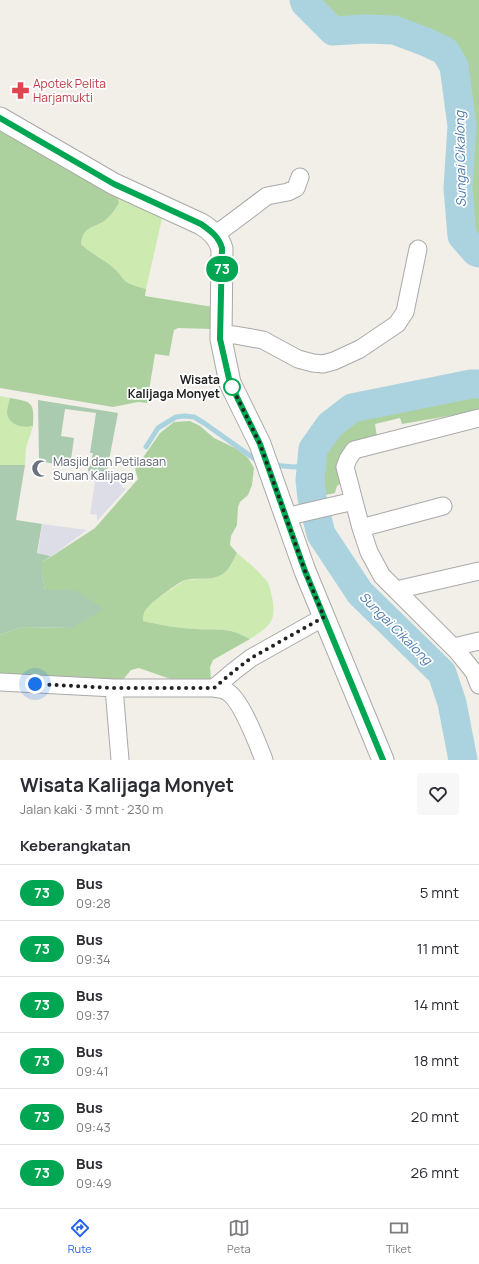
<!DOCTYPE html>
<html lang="id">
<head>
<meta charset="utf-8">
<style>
  body { margin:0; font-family:Manrope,sans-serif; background:#f7f7f7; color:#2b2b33; height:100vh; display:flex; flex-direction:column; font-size:15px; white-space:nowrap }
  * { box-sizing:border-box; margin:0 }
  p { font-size:13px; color:#7c7c81 }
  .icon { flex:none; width:22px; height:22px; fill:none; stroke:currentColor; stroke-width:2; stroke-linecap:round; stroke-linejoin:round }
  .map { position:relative; height:760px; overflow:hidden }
  .side { display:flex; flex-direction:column; background:#fff; flex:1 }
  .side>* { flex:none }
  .badge { padding:0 8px; border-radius:13px; font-size:14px; line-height:26px }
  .you { position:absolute; width:20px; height:20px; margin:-10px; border:3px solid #fff; border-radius:50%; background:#1a73e8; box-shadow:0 0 0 6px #1a73e833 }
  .map>.badge { position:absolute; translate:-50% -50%; box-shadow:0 0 0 2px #fff }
  h2 { padding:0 20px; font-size:15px; line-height:36px }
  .round { display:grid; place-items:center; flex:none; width:42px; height:42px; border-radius:4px; background:#f7f7f7 }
  .headline { display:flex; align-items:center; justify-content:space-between; height:68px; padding:0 20px }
  h1 { font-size:19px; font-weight:700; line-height:30px }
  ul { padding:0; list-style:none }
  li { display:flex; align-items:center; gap:12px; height:56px; padding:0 20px; border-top:1px solid #e1e1e2 }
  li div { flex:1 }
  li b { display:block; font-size:15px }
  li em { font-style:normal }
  li .badge { min-width:44px; font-weight:700; text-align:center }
  .dock { display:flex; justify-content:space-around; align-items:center; height:56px; border-top:1px solid #e1e1e2; background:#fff; font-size:11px; color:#7c7c81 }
  .dock a { display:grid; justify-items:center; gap:2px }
  .dock .active { color:#2563eb }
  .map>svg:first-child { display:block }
  .grass { fill:#cdebb0 }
  .forest { fill:#add19e }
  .cemetery { fill:#aacbaf }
  .plaza { fill:#dddde8 }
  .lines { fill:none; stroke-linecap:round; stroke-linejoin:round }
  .stream { stroke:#aad3df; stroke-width:5 }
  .river { stroke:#aad3df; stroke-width:29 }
  .minor-casing { stroke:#a9a9a9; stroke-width:19 }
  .tertiary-casing { stroke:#a9a9a9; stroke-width:23 }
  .minor { stroke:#fff; stroke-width:17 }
  .tertiary { stroke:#fff; stroke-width:21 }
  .line-casing { stroke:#fff; stroke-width:9 }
  .line { stroke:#00a651; stroke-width:6 }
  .walk { stroke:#222; stroke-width:4; stroke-dasharray:0 7.2 }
  .stop-dot { fill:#fff; stroke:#00a651; stroke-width:2 }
  .labels { text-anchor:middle; stroke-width:3.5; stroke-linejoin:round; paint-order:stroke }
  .health-label { font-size:12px; fill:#be3a42; stroke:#fff; text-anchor:start }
  .stop-label { font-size:12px; font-weight:bold; fill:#222; stroke:#fff; text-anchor:end }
  .worship-label { font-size:12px; fill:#5b616d; stroke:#fff; text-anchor:start }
  .water-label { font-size:13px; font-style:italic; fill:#4a7aab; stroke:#fff }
</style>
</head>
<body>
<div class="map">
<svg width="479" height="760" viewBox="0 0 479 760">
  <rect width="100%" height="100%" fill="#f2efe9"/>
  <!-- grass -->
  <path class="grass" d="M113,190l47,25 2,4 -16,70c-7,-2 -15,-4 -21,-8 -3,-3 -5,-7 -8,-10 -11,-11 -26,-16 -36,-27 2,-19 12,-15 23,-23 5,-4 9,-10 13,-15z
    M0,396l10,2 -2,9 22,20 3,-1 -7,22 -1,17h-25z
    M237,553c9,8 19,15 27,25 6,5 6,12 8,19 5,25 -2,29 -22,42 -21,-12 -32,-9 -54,-10 -18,-1 -36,-4 -53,-8v-7l5,-8 9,-7 28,-19 28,-2 18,-13z"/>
  <!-- forest -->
  <path class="forest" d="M316,0h163v241l-7,-9 -4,-45 4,-62 -9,-62 -12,-19 -21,-11 -34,-13 -59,1z
    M0,131l113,59 6,12c-2,6 -10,16 -15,19 -12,8 -21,5 -23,23 11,11 25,16 36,27 3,3 5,7 8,10 6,4 14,6 21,8l-1,7 68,11 -2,22 -33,-1 -4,2 -5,26 -14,-2 -8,49 -9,-1 -25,5 -113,-19z
    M472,394h7v19h-13l-64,11 -2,-6 -25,6 2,13 -13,1 -13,5 -10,40 -4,3 -2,7 -14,3 -1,-16 3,-27 14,-22 19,-14z
    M10,398c24,4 24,5 23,28 -10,2 -24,0 -26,-13 0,-4 2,-11 3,-15z
    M190,421l10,5 14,12 23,11 11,9 6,10 -2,17 -4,10 -8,7 -2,5 -1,18 -6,11 -1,9 7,8c-4,7 -7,17 -16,22 -11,6 -24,2 -36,5 -6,2 -33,22 -37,27 -4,4 -5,8 -5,14 17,4 35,7 53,8 22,1 33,-2 54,10l-37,21 -3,7 1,11 -8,7 -21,-2 -43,-15 -8,2 -9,11 -122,-3v-43l23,-8 49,1 3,-38h-30l-3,-16v-12l10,-6 43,-28 43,-49 -3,-10 25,-36 14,-11z"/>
  <!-- cemetery -->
  <path class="cemetery" d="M38,400l80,13 -12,63 -18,-5 1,-10h2l2,-8h-3l6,-40 -31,-4 -4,27 13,2 -4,29 -31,-6z
    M0,465h25l-9,55 26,4 -5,29 14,3 -9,6v12l3,16h30l29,19 -32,19 -49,-1 -23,8z"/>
  <!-- plaza -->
  <path class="plaza" d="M88,472l21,5 3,-3 12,7 -3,5 5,3 -29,32v-6l-7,-1 5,-32 -8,-1z
    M42,524l45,6 -35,26 -14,-3z"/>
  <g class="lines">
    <!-- stream -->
    <path class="stream" d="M146,447l12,-19 18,-11 9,-1 9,1 10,6 55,39
      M273,465l21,2 18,-2"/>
    <!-- river -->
    <path class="river" d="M304,0l1,3 28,28 32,-2 29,1 32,12 19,9 9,15 8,60 -4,62 4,48 14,16 3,1
      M463,760l-11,-57 -10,-30 -82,-80 -39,-59 -9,-36 -2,-18 3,-31 17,-24 22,-17 119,-24h8"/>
    <defs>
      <path id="minor" d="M215,235l52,-39 21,-4 8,-4 4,-11
        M221,335h14l28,5 35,19 15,4 10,1 11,-3 26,-12 37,-25 8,-12 13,-63
        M479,418l-125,32 -6,9 -3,8 16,61 8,24 13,24 75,75 17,21 5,13
        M285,517l69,-16
        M361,528l82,-22
        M396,590l83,-19
        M454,647l25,-6
        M0,682l114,6h100c4,1 9,1 12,3 15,7 32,54 38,69
        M114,688l6,72
        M214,688l20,-17 17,-13 73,-41"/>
      <path id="tertiary" d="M0,118l114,66 87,40c10,6 18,13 21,25l-1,90 9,44 30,61 45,127 78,189"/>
    </defs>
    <!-- minor casing -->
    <use href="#minor" class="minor-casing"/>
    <!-- tertiary casing -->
    <use href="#tertiary" class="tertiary-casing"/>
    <!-- minor -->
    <use href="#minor" class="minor"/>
    <!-- tertiary -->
    <use href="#tertiary" class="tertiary"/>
  </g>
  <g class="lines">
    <defs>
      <path id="line" d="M0,118l114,66 87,40c10,7 18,13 21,24l-2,91 10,44 30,61 45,127 78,189"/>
    </defs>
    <!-- line casing -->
    <use href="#line" class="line-casing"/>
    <!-- line -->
    <use href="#line" class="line"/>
    <!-- walk -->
    <path class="walk" d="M35,684l79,4h100l20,-17 17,-13 73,-41 -19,-46 -45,-127 -28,-57"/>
  </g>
  <!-- icons -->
  <defs>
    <symbol id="pharmacy-bare" viewBox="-9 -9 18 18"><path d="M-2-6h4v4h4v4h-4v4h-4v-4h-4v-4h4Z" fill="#e0444e" stroke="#fff" stroke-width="2.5" paint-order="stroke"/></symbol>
    <symbol id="mosque-bare" viewBox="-9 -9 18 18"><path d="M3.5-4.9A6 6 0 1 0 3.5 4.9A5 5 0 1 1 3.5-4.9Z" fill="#6b7280" stroke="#fff" stroke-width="2.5" paint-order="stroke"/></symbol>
  </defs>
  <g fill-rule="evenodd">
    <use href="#pharmacy-bare" x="8" y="78" width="25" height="25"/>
    <use href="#mosque-bare" x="28" y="456" width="25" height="25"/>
  </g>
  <!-- markers -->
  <circle class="stop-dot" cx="232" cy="387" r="8"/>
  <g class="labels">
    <!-- health labels -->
    <g class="health-label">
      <text x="33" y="88">Apotek Pelita<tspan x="33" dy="14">Harjamukti</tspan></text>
    </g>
    <!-- stop labels -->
    <g class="stop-label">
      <text x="220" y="384">Wisata<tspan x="220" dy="14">Kalijaga Monyet</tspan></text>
    </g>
    <!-- worship labels -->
    <g class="worship-label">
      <text x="53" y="466">Masjid dan Petilasan<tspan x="53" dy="14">Sunan Kalijaga</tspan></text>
    </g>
    <!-- water labels -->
    <g class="water-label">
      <text transform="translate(460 159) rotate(-91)" y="5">Sungai Cikalong</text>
      <text transform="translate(396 628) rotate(45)" y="5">Sungai Cikalong</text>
    </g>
  </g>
</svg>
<div class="you" style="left:35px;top:684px"></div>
<b class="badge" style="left:222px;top:269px;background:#00a651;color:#fff">73</b>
</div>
<section class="side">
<div class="headline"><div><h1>Wisata Kalijaga Monyet</h1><p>Jalan kaki · 3 mnt · 230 m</p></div><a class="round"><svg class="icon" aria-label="heart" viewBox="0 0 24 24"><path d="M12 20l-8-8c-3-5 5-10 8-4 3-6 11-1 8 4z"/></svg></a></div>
<h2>Keberangkatan</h2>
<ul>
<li><span class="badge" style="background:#00a651;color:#fff">73</span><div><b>Bus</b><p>09:28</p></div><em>5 mnt</em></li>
<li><span class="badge" style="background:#00a651;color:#fff">73</span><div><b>Bus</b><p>09:34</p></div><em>11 mnt</em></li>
<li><span class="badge" style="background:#00a651;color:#fff">73</span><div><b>Bus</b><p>09:37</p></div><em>14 mnt</em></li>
<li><span class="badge" style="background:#00a651;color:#fff">73</span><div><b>Bus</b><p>09:41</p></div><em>18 mnt</em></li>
<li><span class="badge" style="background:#00a651;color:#fff">73</span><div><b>Bus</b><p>09:43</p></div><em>20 mnt</em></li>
<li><span class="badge" style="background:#00a651;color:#fff">73</span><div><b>Bus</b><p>09:49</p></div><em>26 mnt</em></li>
</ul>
</section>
<nav class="dock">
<a class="active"><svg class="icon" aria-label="directions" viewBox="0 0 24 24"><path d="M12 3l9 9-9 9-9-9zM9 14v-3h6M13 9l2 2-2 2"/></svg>Rute</a>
<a><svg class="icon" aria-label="map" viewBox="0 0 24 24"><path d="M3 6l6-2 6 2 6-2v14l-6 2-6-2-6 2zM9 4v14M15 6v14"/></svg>Peta</a>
<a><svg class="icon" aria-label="tickets" viewBox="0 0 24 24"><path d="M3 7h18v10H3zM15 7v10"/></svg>Tiket</a>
</nav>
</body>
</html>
